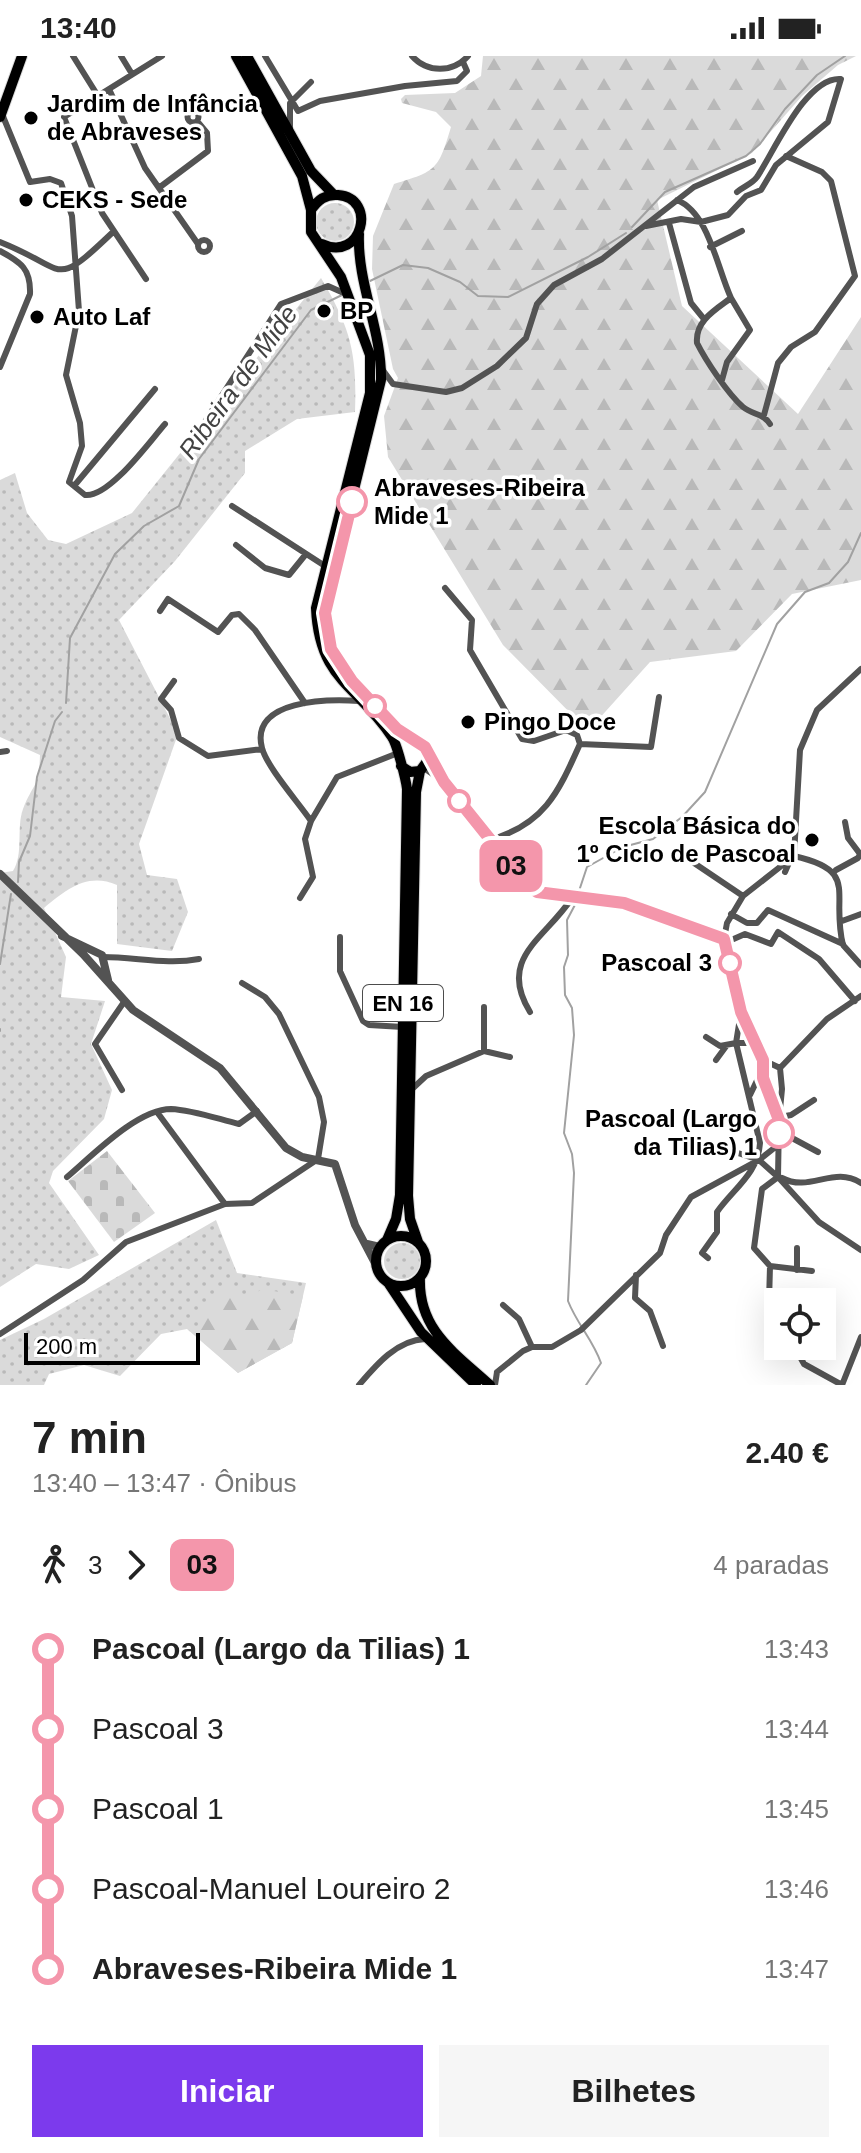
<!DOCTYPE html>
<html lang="pt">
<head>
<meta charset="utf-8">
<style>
  body { margin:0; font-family:Helvetica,sans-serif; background:#f6f6f6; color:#222; height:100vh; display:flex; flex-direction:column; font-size:30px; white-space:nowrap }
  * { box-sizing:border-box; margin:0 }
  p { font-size:26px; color:#767676 }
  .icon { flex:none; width:44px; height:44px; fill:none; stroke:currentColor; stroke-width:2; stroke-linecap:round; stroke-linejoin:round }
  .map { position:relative; height:1329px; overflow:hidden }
  .details { display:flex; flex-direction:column; background:#fff; flex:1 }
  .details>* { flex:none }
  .badge { padding:0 16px; border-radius:12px; font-size:28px; line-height:52px }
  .tools { position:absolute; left:764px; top:1232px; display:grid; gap:16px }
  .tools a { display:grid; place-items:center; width:72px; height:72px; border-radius:0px; background:#fff; box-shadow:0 8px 32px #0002; font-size:40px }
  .scale { position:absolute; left:24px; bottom:20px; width:176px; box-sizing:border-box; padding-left:8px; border:4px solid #000; border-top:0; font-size:22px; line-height:28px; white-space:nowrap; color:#000; -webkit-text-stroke:6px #fff; paint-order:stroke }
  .map>.badge { position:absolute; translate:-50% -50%; box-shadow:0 0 0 4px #fff }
  .legs { display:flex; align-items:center; gap:12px; height:88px; padding:0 32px; font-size:26px }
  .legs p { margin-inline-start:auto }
  .summary { display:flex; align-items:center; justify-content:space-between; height:136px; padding:0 32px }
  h1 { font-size:44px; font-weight:700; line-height:60px }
  .primary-button { display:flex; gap:16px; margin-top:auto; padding:16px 32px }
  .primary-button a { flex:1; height:92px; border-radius:0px; background:#7c3aed; color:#fff; font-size:32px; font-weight:700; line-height:92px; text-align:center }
  .primary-button a+a { background:#f6f6f6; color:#222 }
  ul { padding:0 32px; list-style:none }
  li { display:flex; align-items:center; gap:28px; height:80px; font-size:30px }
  li i { display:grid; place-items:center; width:12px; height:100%; margin:0 10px; background:currentColor }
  li i::after { content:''; width:20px; height:20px; margin:-10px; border:6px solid; border-radius:50%; background:#fff }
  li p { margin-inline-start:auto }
  li:first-child i { background:linear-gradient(#0000 50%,currentColor 0) }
  li:last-child i { background:linear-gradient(currentColor 50%,#0000 0) }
  .status { display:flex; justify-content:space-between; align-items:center; height:56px; padding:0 40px; background:#fff; direction:ltr }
  .status svg { height:22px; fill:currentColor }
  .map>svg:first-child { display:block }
  .grass { fill:url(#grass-dots) }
  .forest { fill:url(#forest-firs) }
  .cemetery { fill:url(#cemetery-stones) }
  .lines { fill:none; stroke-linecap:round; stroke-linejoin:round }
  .stream { stroke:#a1a1a1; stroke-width:2 }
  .primary-casing { stroke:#dbdbdb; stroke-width:12 }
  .minor { stroke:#535353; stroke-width:6 }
  .tertiary { stroke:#535353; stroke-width:8 }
  .primary { stroke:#000; stroke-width:10 }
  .line-1-casing { stroke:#fff; stroke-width:18 }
  .line-1 { stroke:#f496ab; stroke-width:12 }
  .poi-dot { fill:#000; stroke:#fff; stroke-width:3 }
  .stop-1-dot { fill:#fff; stroke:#f496ab; stroke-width:4 }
  .labels { text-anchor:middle; stroke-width:7; stroke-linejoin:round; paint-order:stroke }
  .shield { fill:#fff; stroke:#4c4c4c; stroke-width:2 }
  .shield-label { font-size:22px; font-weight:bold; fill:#000 }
  .poi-label { font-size:24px; font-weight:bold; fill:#000; stroke:#fff; text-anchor:start }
  .stop-label { font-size:24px; font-weight:bold; fill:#000; stroke:#fff; text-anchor:end }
  .water-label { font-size:26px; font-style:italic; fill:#424242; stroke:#fff }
</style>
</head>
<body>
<div class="status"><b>13:40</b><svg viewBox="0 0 49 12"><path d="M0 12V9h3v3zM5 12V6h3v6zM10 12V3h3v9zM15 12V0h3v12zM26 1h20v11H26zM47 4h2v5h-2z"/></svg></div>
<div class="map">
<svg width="861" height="1329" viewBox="0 0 861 1329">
  <defs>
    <pattern id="grass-dots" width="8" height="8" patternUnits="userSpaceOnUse" patternTransform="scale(2)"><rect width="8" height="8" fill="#dadada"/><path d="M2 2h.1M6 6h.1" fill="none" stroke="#b9b9b9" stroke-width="1.8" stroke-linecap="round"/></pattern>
    <pattern id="forest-firs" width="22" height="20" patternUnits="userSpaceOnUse" patternTransform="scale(2)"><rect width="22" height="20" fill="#dadada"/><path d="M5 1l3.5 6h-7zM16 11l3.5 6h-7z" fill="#b9b9b9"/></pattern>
    <pattern id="cemetery-stones" width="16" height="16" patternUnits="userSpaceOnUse" patternTransform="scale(2)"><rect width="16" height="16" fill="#dadada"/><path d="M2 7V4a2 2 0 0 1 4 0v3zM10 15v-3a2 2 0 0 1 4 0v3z" fill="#b9b9b9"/></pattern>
  </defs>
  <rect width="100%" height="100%" fill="#fff"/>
  <!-- grass -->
  <path class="grass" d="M316 166a19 19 0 1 1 38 0a19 19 0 1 1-38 0Z
    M321,222c30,51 36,75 34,134l-58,7 -52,32v22l-70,88 -56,59 59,114 -39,110 8,31 30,4 11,33 -16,39 -55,-7v-59c-30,-13 -51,5 -73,23l22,49 -5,40 44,4 -14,43 21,46 -8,29 -51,52 -4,12 50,72 -30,14 -33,-5 -36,23v-414l13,-2c11,-17 3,-43 10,-62 11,-28 16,-20 17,-54l-40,-18v-257l15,-7 12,40 21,27 18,4 66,-31z
    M216,1164l21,53 69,10 -14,60 -54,30 -51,-44 -26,5 -41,42 -36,-11 -35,9 -5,11h-44v-45l44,-21z
    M384 1205a18 18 0 1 1 36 0a18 18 0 1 1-36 0Z"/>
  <!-- forest -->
  <path class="forest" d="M483,0h373l-18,9 -36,31 -50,57 -95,47 25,106 116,108 63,-97v263l-69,14 -56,57 -86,11 -62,69 -85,-86 -115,-188 -4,-41 14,-38 -5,-9 -21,-100 1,-33 21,-52c43,-13 44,-14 57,-57l-15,-15 -34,-9 -1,-4 4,-4 50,-2 26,-17z
    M229,1231l12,15 21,-13 41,7 -11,47 -54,30 -35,-31 -6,-23 17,-22z"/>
  <!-- cemetery -->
  <path class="cemetery" d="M107,1095l48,62 -41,29 -46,-61z"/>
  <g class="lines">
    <!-- stream -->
    <path class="stream" d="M632,171l33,-35 81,-36 14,-12 25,-35 32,-34 28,-19
      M370,225l33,-16 25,3 32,14 18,14 30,1 80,-40 38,-24
      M66,647l4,-65 45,-84 29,-28 35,-20 20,-47 112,-149 31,-15
      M18,826l1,-20 11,-26 7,-59 18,-56 7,-9
      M578,838l9,-27 36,-20 30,-8 29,-22 23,-25 72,-168 28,-32 24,-9 19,-21 13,-29
      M577,845l-10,19 1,35 -4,12 1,28 7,13 2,27 -10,98 8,21 2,19 -6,128c9,23 25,39 33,62l-15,22
      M0,908l11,-70
      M0,973v2"/>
    <defs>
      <path id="primary" d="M236,0l66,120 9,34v22l30,45 29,78v38l-54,215c3,73 42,77 76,129 5,7 14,43 15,52l-7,406 -4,24 -9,21
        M247,0l64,115 22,23
        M0,61l22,-61
        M311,154c7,-10 14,-16 27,-15 40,3 24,68 -16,49
        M359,178c-2,50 23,96 22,146l-51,207 -4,39 12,37 14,18 45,48 31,22v9l-8,11 -10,1 -9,-6
        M376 1205a25 25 0 1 1 50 0a25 25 0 1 1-50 0Z
        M418,1186l-8,-23 -2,-23 8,-404 4,-21
        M420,1222c-2,52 35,75 70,107
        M389,1228l32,48 55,53"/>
    </defs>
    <!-- primary casing -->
    <use href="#primary" class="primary-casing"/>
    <!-- minor -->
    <path class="minor" d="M73,0l25,40
      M121,0l11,18
      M265,0l33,55 22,-10 85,-15 52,-5 10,-10 -4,-9
      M412,0c15,17 41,17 56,0
      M109,33l36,79 53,76
      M187.5 61a5.5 5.5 0 1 1 11 0a5.5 5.5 0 1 1-11 0Z
      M2,58l28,68 20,-3 11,4 11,33 7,95 -13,64 14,48 2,23 -13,36 16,13c24,3 65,-54 80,-71
      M290,72v-25l21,-21
      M160,131l48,-36 -1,-18 -10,-12
      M677,144c32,13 40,68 54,98 -16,12 -36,23 -34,45 9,18 31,51 46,64 10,8 20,6 27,17
      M669,167l22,80 13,16
      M646,170l35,-7 20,3 27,-7 18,-19 15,-6 15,-25 52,-43 13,-43c-35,-3 -67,73 -84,98 -5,7 -13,9 -20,15
      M198 190a6 6 0 1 1 12 0a6 6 0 1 1-12 0Z
      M0,186c69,27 51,49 113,-10
      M710,191l32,-16
      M0,195c21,11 31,18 30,43l-30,73
      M146,223l-44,-66 -38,-96 98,-61
      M382,313l11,15 53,8 16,-4 35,-22 29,-28 11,-34 17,-19 48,-26 92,-72 59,-26
      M722,324l5,-18 23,-32 -19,-32
      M764,359l14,-52 13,-16 24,-15 40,-56 -24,-95 -9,-9 -36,-16
      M206,364l75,-116 47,-18 18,8
      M74,430l81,-97
      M232,450l93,60
      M236,489l29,23 24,7 17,-21
      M445,532l27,32 -2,30 52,89 12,2 32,-11 11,5 3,9
      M160,555l8,-12 50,33 14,-17 7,-1 16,16 50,73
      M174,625l-13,18 10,11 8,28 29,18 54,-7
      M0,696l7,-1
      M424,712l20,14 82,102 11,8 87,11 105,38 16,-7 26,10 7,-12 41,27 36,42
      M311,765c-13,-19 -44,-54 -49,-73 -13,-49 67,-49 97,-47
      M489,784c55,-15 69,-47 91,-96l71,3 8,-50
      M794,800l6,-106 17,-40 44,-41
      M794,800c67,15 36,37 49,89l18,20
      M694,807l49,33
      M836,814l22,-12 2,-4 -12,-16 -3,-16
      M785,816l6,-14
      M300,842l13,-21 -8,-38 6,-18 26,-44 61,-24
      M731,858l16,9h10l11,-13 75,34
      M842,865l19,-7
      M340,881v34l23,50 6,4 34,2
      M103,901c33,0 64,8 96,2
      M530,956c-33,-54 15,-73 42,-114
      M741,956l-5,31h19l-14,-31 -17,-73 3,-16 16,-27 51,-40
      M706,981l14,9 16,-3 24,100c-2,31 -26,45 -43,69v20l-15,21 6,5
      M484,995l26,6
      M716,1004l11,-15
      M780,1012l47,-49 34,-23
      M122,1034l-27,-46 29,-42
      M411,1034l15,-14 58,-25v-44
      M750,1039l12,-25
      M157,1056l68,92
      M780,1061l11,-2 23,-15
      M779,1075l39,21
      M708,1087l51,17
      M778,1089l-19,15 19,17 1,-57 -16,-42v-18l17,8 2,21 -3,31
      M67,1121c25,-21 70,-68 104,-68 22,1 47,10 68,15l18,-13
      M778,1121l41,45 42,28
      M782,1122c28,15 52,-13 79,5
      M797,1192v22
      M770,1210l42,5
      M636,1219l-1,23 15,13 13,35
      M503,1249l16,14 13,28
      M778,1263l-9,-17 1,-36 -16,-18 8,-59 16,-12
      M0,1278l83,-54 43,-38 99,-38 27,-1 66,-44 6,-37 -5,-25 -40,-83 -14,-17 -23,-14
      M794,1290l10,18 38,21
      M497,1316l26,-21 9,-4h20l29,-17 79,-77 6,-18 25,-38 68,-37
      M359,1329c17,-20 38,-45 66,-46
      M495,1329l2,-13
      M842,1329l19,-48"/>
    <!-- tertiary -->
    <path class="tertiary" d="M0,818l83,80 50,56 87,58 66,80 16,9 33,7 20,61 21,40
      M62,880l40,19 6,25
      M367,1188l13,3"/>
    <!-- primary -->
    <use href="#primary" class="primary"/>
  </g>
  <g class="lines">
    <defs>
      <path id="line-1" d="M352,446l-27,111 6,36 21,32 45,48 28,18 19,35 82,102 11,8 87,11 100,36 17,73 22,48v18l16,42v13"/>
    </defs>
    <!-- line-1 casing -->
    <use href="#line-1" class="line-1-casing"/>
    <!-- line-1 -->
    <use href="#line-1" class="line-1"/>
  </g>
  <!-- markers -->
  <g class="poi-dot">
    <circle cx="31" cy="62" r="8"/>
    <circle cx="26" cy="144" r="8"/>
    <circle cx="324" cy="255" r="8"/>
    <circle cx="37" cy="261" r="8"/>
    <circle cx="468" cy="666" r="8"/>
    <circle cx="812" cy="784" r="8"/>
  </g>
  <g class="stop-1-dot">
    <circle cx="352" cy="446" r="14"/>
    <circle cx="375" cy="650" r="10"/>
    <circle cx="459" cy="745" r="10"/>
    <circle cx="730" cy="907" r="10"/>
    <circle cx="779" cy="1077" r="14"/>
  </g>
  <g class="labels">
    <!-- shield labels -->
    <rect class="shield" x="363" y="929" width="80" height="36" rx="6"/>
    <g class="shield-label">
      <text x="403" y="955">EN 16</text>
    </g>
    <!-- poi labels -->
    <g class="poi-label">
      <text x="47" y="56">Jardim de Infância<tspan x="47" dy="28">de Abraveses</tspan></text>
      <text x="42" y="152">CEKS - Sede</text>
      <text x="340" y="263">BP</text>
      <text x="53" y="269">Auto Laf</text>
      <text x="484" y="674">Pingo Doce</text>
      <text x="796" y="778" text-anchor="end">Escola Básica do<tspan x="796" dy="28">1º Ciclo de Pascoal</tspan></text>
    </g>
    <!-- stop labels -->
    <g class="stop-label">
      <text x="374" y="440" text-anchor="start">Abraveses-Ribeira<tspan x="374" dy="28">Mide 1</tspan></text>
      <text x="712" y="915">Pascoal 3</text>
      <text x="757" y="1071">Pascoal (Largo<tspan x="757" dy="28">da Tilias) 1</tspan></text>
    </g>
    <!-- water labels -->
    <g class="water-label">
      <text transform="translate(238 326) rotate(-54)" y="9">Ribeira de Mide</text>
    </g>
  </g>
</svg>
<div class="tools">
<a><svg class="icon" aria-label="locate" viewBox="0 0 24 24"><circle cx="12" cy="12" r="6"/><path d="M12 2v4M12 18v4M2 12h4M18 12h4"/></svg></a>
</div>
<div class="scale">200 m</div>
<b class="badge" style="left:511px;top:810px;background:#f496ab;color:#111">03</b>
</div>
<section class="details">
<div class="summary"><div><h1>7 min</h1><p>13:40 – 13:47 · Ônibus</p></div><b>2.40 €</b></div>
<div class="legs"><svg class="icon" aria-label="walk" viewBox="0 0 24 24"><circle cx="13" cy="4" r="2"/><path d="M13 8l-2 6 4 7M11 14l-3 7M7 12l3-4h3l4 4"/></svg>3<svg class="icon" aria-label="forward" viewBox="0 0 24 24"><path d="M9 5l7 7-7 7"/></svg><b class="badge" style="background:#f496ab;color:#111">03</b><p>4 paradas</p></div>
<ul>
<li><i style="color:#f496ab"></i><b>Pascoal (Largo da Tilias) 1</b><p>13:43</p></li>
<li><i style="color:#f496ab"></i><span>Pascoal 3</span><p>13:44</p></li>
<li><i style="color:#f496ab"></i><span>Pascoal 1</span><p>13:45</p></li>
<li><i style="color:#f496ab"></i><span>Pascoal-Manuel Loureiro 2</span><p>13:46</p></li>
<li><i style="color:#f496ab"></i><b>Abraveses-Ribeira Mide 1</b><p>13:47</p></li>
</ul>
<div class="primary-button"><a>Iniciar</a><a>Bilhetes</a></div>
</section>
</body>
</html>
